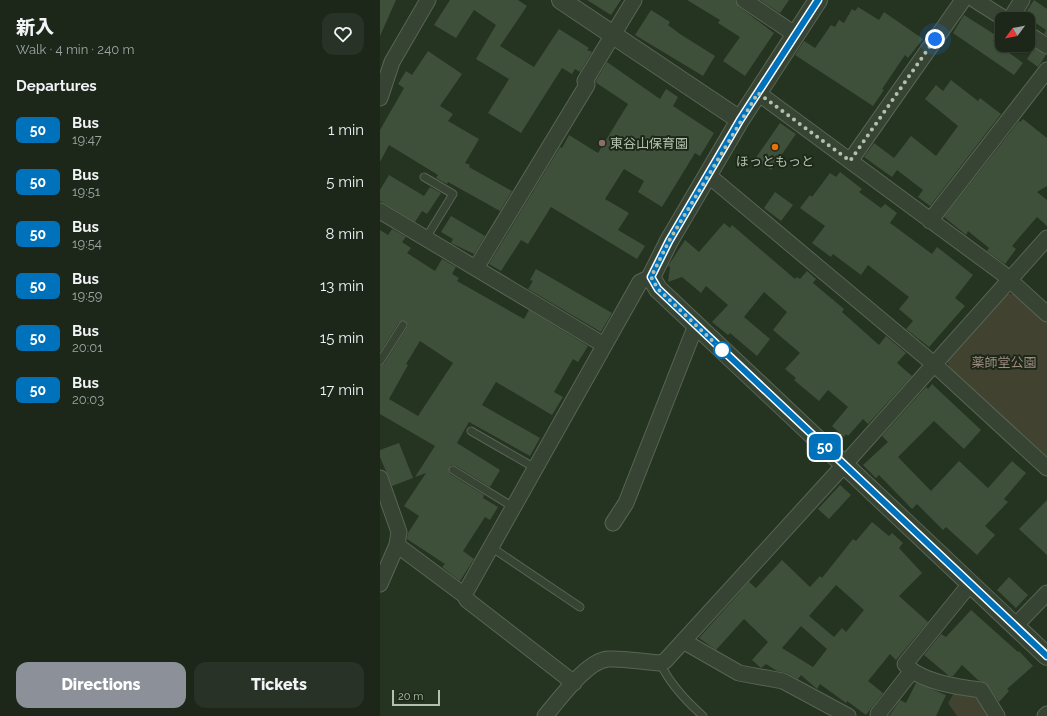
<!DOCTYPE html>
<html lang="en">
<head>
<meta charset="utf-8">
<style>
  body { margin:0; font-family:Raleway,"Noto Sans JP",sans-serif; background:#293226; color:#f1f3f6; height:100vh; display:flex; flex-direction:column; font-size:15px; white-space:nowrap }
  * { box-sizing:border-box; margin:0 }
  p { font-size:13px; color:#a0a5a2 }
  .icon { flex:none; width:22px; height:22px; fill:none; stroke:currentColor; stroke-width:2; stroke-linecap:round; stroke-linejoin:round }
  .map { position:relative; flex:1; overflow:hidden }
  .panel { display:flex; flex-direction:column; background:#1c2619; width:380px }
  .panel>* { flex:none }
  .badge { padding:0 8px; border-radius:6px; font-size:14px; line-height:26px }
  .needle { width:26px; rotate:238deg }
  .tools { position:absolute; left:615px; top:12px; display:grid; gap:8px }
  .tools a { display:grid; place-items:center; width:40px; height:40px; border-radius:8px; background:#1c2619; box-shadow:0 1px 3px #0004,0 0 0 1px #3a4338; font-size:20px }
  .scale { position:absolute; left:12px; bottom:10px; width:48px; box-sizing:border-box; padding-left:4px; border:2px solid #b1c1ae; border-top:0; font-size:11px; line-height:14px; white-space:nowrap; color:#b1c1ae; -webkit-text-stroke:3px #1d2819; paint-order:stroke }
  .you { position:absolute; width:20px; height:20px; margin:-10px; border:3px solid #fff; border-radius:50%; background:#1a73e8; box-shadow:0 0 0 6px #1a73e833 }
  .map>.badge { position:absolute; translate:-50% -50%; box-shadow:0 0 0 2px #fff }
  h2 { padding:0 16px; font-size:15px; line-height:36px }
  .round { display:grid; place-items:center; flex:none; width:42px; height:42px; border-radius:12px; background:#293226 }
  .head { display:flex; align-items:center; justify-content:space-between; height:68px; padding:0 16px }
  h1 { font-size:19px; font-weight:800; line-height:30px }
  .button { display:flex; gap:8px; margin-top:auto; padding:8px 16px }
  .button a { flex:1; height:46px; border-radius:12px; background:#8c9099; color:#fff; font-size:16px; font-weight:800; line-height:46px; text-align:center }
  .button a+a { background:#293226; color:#f1f3f6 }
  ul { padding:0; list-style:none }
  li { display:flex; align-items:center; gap:12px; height:52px; padding:0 16px }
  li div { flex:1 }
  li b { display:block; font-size:15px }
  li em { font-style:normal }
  li .badge { min-width:44px; font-weight:700; text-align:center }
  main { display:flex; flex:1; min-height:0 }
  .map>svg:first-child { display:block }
  .green { fill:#424231 }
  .building { fill:#3f503a; fill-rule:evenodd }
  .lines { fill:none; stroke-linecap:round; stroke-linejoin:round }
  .service-casing { stroke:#586554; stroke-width:9 }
  .minor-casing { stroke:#586554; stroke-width:17 }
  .tertiary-casing { stroke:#586554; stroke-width:20 }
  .service { stroke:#374434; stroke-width:7 }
  .minor { stroke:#374434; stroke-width:15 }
  .tertiary { stroke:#374434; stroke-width:18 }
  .line-casing { stroke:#fff; stroke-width:9 }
  .line { stroke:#0072bc; stroke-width:6 }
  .walk { stroke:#b1c1ae; stroke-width:4; stroke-dasharray:0 7.2 }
  .education-dot { fill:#8d6e63; stroke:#1d2819; stroke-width:1.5 }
  .food-dot { fill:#e8710a; stroke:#1d2819; stroke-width:1.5 }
  .stop-dot { fill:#fff; stroke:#0072bc; stroke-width:2 }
  .labels { text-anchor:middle; stroke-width:4; stroke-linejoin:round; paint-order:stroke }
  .poi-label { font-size:13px; fill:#b1c1ae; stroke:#1d2819; text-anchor:start }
  .park-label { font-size:13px; fill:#9f8c7f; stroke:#1d2819 }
</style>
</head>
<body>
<main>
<section class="panel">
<div class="head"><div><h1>新入</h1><p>Walk · 4 min · 240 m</p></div><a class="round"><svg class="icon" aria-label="heart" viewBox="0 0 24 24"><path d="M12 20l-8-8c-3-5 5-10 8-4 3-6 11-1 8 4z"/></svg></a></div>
<h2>Departures</h2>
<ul>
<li><span class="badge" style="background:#0072bc;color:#fff">50</span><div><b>Bus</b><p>19:47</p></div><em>1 min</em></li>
<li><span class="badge" style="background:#0072bc;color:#fff">50</span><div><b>Bus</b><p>19:51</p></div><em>5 min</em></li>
<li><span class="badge" style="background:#0072bc;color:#fff">50</span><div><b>Bus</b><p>19:54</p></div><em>8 min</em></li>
<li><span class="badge" style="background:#0072bc;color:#fff">50</span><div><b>Bus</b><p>19:59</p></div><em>13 min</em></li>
<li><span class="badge" style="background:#0072bc;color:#fff">50</span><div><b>Bus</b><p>20:01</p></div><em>15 min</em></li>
<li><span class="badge" style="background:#0072bc;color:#fff">50</span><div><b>Bus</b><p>20:03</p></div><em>17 min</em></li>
</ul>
<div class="button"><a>Directions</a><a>Tickets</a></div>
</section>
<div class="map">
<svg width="667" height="716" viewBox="0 0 667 716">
  <rect width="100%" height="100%" fill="#253321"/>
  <!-- green -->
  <path class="green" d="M628,294h9l30,28v138l-97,-91 -3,-8z
    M575,691l23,3 15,22h-36l-9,-13z"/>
  <!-- building -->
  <path class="building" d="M0,0h16l-16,36z
    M70,0h68l9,6 -27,40 34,21 25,-38 30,19 -2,2 5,2 -12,20 -5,-3 -3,5 -10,-6 -41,65 -33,-20 21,-34 -33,-20 20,-34 -22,-15 -18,28 -22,-13z
    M207,0h34l-10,15z
    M307,0h48l4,7 35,26 -29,43 -22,-15 17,-24 -22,-14 2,-3z
    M380,0h29l-9,13z
    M654,0l13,9v26l-3,-1 2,-4 -22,-15z
    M478,7l21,13 5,-8 39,27 -15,19 -3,-3 -23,34 2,1 -11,16 -78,-51 9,-14 11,7 16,-23 4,2 4,-7 5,3 8,-14 3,2z
    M271,10l19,12 -2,3 12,9 35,22 -12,20 -68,-41z
    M584,15l33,21 -4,5 30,22 -9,12 -61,-42z
    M654,48l12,7 -8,12 -11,-8z
    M48,51l34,23 -22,32 13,8 -5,7 31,18 -14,24 5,2 -1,2 43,24 -12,20 -52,-29 -1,2 -11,-6 2,-3 -49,-30 -9,17v-32l24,-42 -6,-4 8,-13 6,4z
    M227,62l53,37 6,-10 12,8 -5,9 41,27 -14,23 -5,-3 -33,54 -24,-15 6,-11 -20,-12 -19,30 24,14 -11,17 27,16 -8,13 -86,-52 -23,37 -7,-4 -20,31 -12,-7 71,-117 2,1 7,-13 29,18 30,-49 -33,-22z
    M571,80l27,21 2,-3 21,16 -71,92 -12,-9 5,-7 -26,-20 -5,7 -28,-20 10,-14 20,15 17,-22 25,20 22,-30 -33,-27 11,-14 7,6z
    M643,119l24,19v48l-10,6 10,8v26l-10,-9 -25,29 4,3 -11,15 -18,-13 2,-3 -21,-17 -2,4 -22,-18 75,-96 1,1z
    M400,123l16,11 -25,36 -16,-11z
    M460,172l22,17 -3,3 22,16 4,-4 12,9 -7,10 42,31 5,-7 36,28 -18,23 10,8 -36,41 -23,-18 7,-8 -14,-12 10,-12 -41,-32 -7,10 -28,-21 -2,3 -19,-14 13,-17 -25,-18 10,-13 2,2 18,-24 6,4z
    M9,175l35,21 6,-9 11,6 -14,21 -5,-3 -7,11 -35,-21v-11z
    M395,192l18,13 -12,16 -17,-13z
    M71,216l34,20 -11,18 -23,-11 2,-4 -12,-7z
    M344,223l6,5 2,-3 63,54 2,-2 3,2 7,-8 9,8 -3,4 31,26 -2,3 37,33 7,-9 20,17 -9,10 15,13 -44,48 -5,-5 -15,17 -2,-2 -2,3 -12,-11 16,-19 -20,-17 -9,11 -25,-21 2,-2 -11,-9 15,-16 -27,-23 14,-18 -23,-20 -20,25 26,22 -13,17 -27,-23 -2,2 -16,-13 16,-17 -22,-19 -5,7 -19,-16 -14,5 2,-15 -2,-1 17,-26 14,12z
    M12,229l14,8 -4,5 9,6 -4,5 28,18 7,-12 14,8 -4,7 7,4 -2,3 67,38 5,-9 59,36 -10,16 -5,-3 -19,33 9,5 -11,18 -56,-33 -14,23 58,33 -10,18 -61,-34 -12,21 43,27 -10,17 -34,-21 -5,-1 -2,3 1,6 34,21 -1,3 15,9 -8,13 -5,-3 -22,34 11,8 -14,22 -18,-14 3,-3 -38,-25 1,-6 11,-17 -15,-10 22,-33 -11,4 20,-31 -55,-32v-48l4,-2 24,-38 -3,-5 -6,1 -19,30v-122l8,5zM40,341l33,22 -35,53 -29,-17 19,-34 -2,-1z
    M156,269l76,44 -11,19 -73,-43 5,-8 -3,-1z
    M552,384l49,46 -17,19 -30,-28 -36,36 33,34 28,-30 29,27 24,-27 14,12 -22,26 4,3 -23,24 10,9 -18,20 -31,-28 -3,3 -26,-26 -5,5 -33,-34 -3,3 -13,-13 25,-23 -6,-6 44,-49 2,2z
    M19,443l14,35 -21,8 -12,-29v-7z
    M460,485l11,10 -22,24 -11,-10z
    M667,500v55l-28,-26z
    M492,522l17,14 3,-3 11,10 -4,5 23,25 -23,23 29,26 -32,38 -6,-6 -22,27 15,12 -17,22 -19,-14 -1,2 -26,-19 -3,5 -16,-14 -3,4 -11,-6 -10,-2 -11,-7 -5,4 -9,-8 16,-18 -24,-23 -28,31 -17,-12 50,-56 7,6 26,-28 28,27 10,-11 2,2 31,-39 3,2zM456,585l28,25 -18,22 -4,-4 -8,9 -25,-21zM421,626l26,23 -14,18 -31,-19z
    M629,577l19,18 -12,13 -19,-18z
    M591,610l47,42 1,-1 14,15 -26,23 2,2 -10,11 -13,-19 -8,-3 -16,-15 -9,11h-4l-25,-21 17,-21 5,3z
    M536,683l30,12 -10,21h-47l11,-16 6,3z"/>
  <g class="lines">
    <defs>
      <path id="service" d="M44,177l29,17 -27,44
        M0,361l23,-36
        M91,431l64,37
        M73,470l60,37
        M111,547l89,60
        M280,663c10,21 26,38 43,53"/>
      <path id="minor" d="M364,0l52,35
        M595,0l30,19
        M630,19l12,-19
        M648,34l19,12
        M378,93l244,180 45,41
        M0,98l12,-36 36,-62
        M470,161l113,-161
        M328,175l227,190 112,103
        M0,211l224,134
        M550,221l117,-151
        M96,268l111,-183 -2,-4 49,-81
        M0,478l19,54 -2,13 -17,39
        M233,523l13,-20 70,-178
        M17,545l67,50 3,5 107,83
        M590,584l-65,80c15,18 53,23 76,26l16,26
        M84,595l176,-313 11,-5
        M635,626l32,-33
        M303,641l56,32 44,8 65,35
        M165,716c14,-16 41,-55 63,-57 16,-1 35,3 52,4l5,-2 179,-196 203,-227
        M500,716l-2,-2 33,-42
        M665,716l2,-2"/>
      <path id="tertiary" d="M181,0l179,120
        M438,0l-78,120 -71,121 -18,36 7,12 389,367"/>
    </defs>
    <!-- service casing -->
    <use href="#service" class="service-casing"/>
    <!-- minor casing -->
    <use href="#minor" class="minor-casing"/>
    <!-- tertiary casing -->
    <use href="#tertiary" class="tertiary-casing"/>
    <!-- service -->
    <use href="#service" class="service"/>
    <!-- minor -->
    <use href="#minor" class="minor"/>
    <!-- tertiary -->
    <use href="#tertiary" class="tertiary"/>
  </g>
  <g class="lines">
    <defs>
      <path id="line" d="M438,0l-78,120 -71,121 -18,36 7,12 389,367"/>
    </defs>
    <!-- line casing -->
    <use href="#line" class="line-casing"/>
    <!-- line -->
    <use href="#line" class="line"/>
    <!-- walk -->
    <path class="walk" d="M342,350l-64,-61 -7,-12 18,-36 89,-148 92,68 85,-122"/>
  </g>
  <!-- markers -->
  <circle class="education-dot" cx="222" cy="143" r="4"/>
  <circle class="food-dot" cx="395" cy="147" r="4"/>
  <circle class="stop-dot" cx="342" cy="350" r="8"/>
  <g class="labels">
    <!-- poi labels -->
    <g class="poi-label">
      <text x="230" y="148">東谷山保育園</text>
      <text x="395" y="166" text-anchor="middle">ほっともっと</text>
    </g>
    <!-- park labels -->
    <g class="park-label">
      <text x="624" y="367">薬師堂公園</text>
    </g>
  </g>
</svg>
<div class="tools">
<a><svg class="needle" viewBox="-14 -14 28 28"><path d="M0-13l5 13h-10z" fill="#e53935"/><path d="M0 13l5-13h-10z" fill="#a0a5a2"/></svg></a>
</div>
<div class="scale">20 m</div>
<div class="you" style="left:555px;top:39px"></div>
<b class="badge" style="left:445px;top:447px;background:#0072bc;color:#fff">50</b>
</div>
</main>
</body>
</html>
